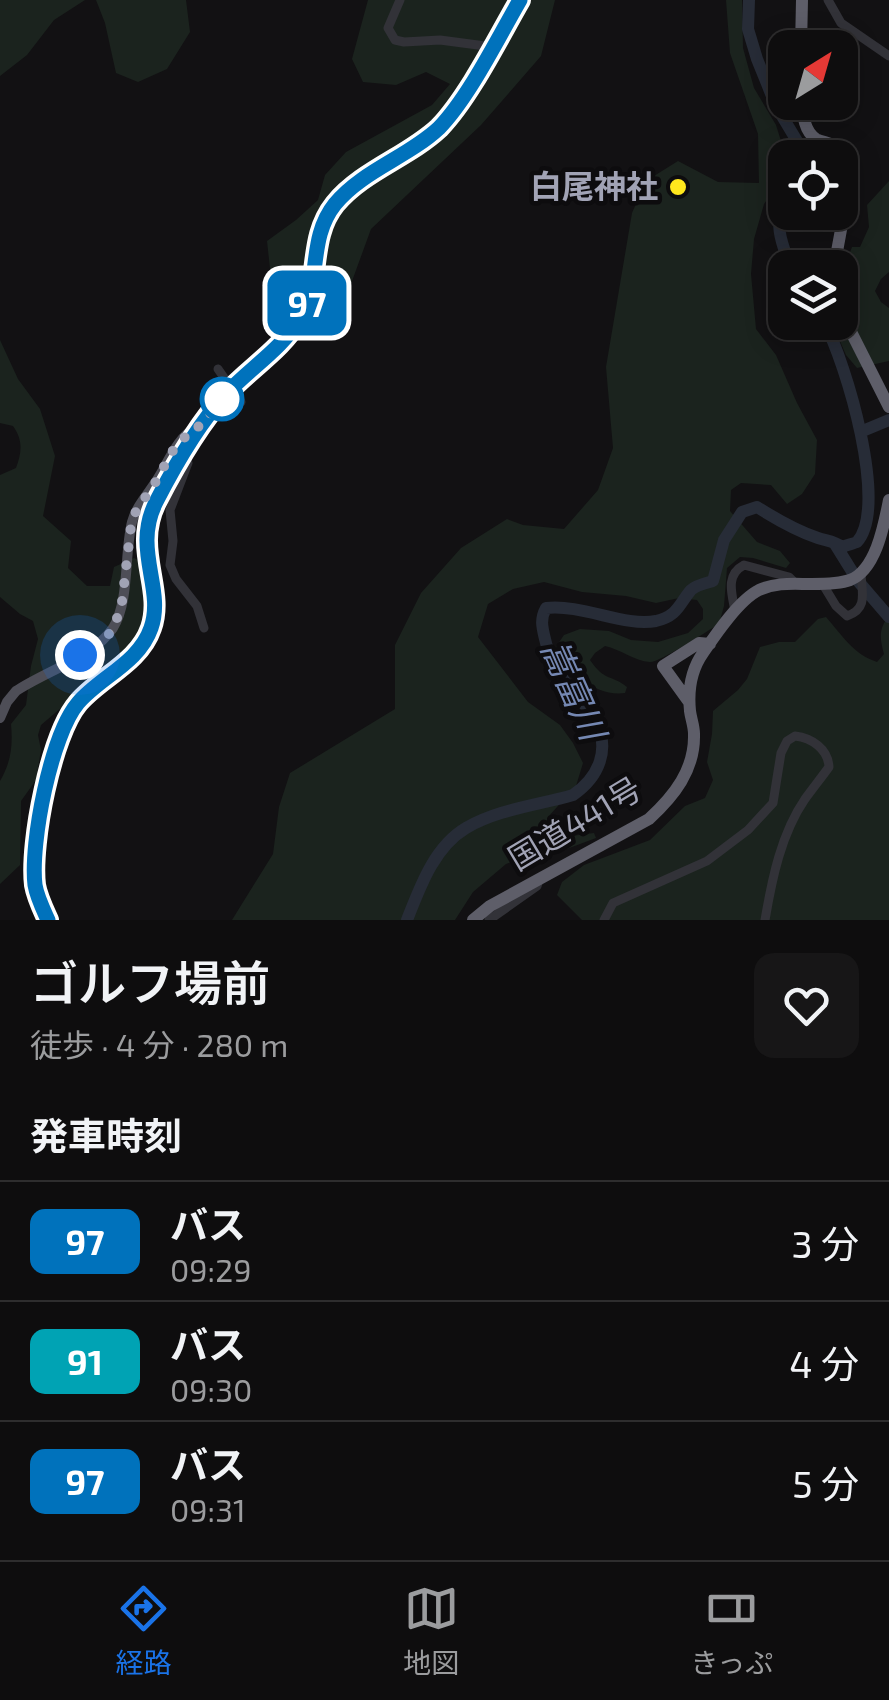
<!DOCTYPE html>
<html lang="ja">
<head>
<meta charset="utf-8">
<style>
  body { margin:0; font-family:"Exo 2","Noto Sans JP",sans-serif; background:#171617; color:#f1f3f6; height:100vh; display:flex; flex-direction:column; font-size:38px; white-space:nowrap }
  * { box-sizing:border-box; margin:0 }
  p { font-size:32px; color:#9b9c9e }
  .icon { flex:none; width:55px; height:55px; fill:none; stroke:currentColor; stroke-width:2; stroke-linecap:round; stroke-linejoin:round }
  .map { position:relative; height:920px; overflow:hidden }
  .side { display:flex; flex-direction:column; background:#0e0d0e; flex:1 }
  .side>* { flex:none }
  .badge { padding:0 20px; border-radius:15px; font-size:35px; line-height:65px }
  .needle { width:65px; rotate:37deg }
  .controls { position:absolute; left:768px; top:30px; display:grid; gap:20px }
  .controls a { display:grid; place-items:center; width:90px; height:90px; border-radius:20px; background:#0e0d0e; box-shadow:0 5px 25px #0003,0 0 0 2px #2e2d2e; font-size:50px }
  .you { position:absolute; width:50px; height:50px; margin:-25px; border:8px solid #fff; border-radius:50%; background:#1a73e8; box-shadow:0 0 0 15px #1a73e833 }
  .map>.badge { position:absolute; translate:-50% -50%; box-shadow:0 0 0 5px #fff }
  h2 { padding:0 30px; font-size:38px; line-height:90px }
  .round { display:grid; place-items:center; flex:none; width:105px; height:105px; border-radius:20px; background:#171617 }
  .headline { display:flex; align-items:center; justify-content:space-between; height:170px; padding:0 30px }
  h1 { font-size:48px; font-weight:600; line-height:75px }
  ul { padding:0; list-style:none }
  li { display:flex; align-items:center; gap:30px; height:120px; padding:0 30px; border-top:2px solid #2e2d2e }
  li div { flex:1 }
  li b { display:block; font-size:38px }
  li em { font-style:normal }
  li .badge { min-width:110px; font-weight:700; text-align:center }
  .dock { display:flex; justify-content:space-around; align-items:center; height:140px; border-top:2px solid #2e2d2e; background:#0e0d0e; font-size:28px; color:#9b9c9e }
  .dock a { display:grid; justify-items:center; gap:5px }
  .dock .on { color:#1a73e8 }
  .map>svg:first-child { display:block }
  .green { fill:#1b231e }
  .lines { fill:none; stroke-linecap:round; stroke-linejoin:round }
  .river { stroke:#272c37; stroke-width:12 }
  .minor { stroke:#323238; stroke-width:9 }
  .major { stroke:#4e4e57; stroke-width:10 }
  .highway { stroke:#5e5e69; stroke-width:12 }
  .minor-bridge { stroke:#323238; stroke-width:9 }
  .line-casing { stroke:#fff; stroke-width:22 }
  .line { stroke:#0072bc; stroke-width:15 }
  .walk { stroke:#a1a3b5; stroke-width:10; stroke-dasharray:0 18 }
  .poi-dot { fill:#ffe71d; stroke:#0d0c0e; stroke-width:4 }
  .stop-dot { fill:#fff; stroke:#0072bc; stroke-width:5 }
  .labels { text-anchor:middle; stroke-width:9; stroke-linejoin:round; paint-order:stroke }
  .poi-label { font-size:32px; font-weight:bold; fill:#a1a3b5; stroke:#0d0c0e; text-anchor:end }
  .street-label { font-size:32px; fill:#a1a3b5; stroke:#0d0c0e }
  .water-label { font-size:35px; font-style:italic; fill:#7588b3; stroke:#0d0c0e }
</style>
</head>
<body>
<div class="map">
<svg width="889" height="920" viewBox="0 0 889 920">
  <rect width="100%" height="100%" fill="#121113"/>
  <!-- green -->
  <path class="green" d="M0,0h85l-31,20 -27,35 -27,21z
    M96,0h90l4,32 -23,37 -29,13 -22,-9 -11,-50z
    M368,0h187l-14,56 -60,69 -110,104 -35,96 -24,12 -37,-23 -8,-73 29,-21 22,-20 7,-25 21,-23 86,-47 18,-21 -24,-12 -30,13 -33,-3 -11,-23z
    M726,0h16l1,48 11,40 22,37 10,32 -6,24 -16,23 -10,35 -3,35 5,55 20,26 21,48 20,37 -2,34 -13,20 -15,10 -16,-19 -30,-2 -10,7 -1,21 27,31 23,9 10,12 -4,5 -33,-10 -13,-1 -13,11 -3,38 -5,18c-12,7 -58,38 -69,38 -16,-1 -30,-13 -45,-16l-10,7 -5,7c15,22 21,14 37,27l-2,6c-28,4 -59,-20 -70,-45l9,-13 16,-6 29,2 22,9 27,2 30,-9 15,-14v-10l-6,-9 -18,-2 -23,5 -30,-7 -44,-4 -38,-10 -31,7 -25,15 -10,33 50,65 32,23 13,18 10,20 -7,23 -28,31 -1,10 9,11 38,-5 2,5 -48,18 -19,-1 -23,9 -33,28 -18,28h-223l41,-66 6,-47 11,-34 105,-64v-64l26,-52 40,-45 46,-29 16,6 41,4 34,-39 15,-42 -7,-81 26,-154 14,-32 32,-20 40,21 41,1 -1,-49 -28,-81z
    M889,181v91l-8,7 -6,12 6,11 8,6v53l-32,7 -11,-13 -14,-32 8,-1v-43l12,-32h8l9,-20 -2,-22z
    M0,340l18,39 22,30 15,47 -12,60 28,25 -3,27 19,18h23l4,-19 20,-9 6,3 4,12 1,31 -4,26 -12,20 -88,75 -3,10 3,15 -5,30 -15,21 -1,64 -20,19v-103c11,-19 13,-35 11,-57l15,-19 5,-39 7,-27 -5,-18 -13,-7 -20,-17v-122l16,-7c6,-16 7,-28 -3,-42l-13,-3z
    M889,616v304h-307l-25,-25 5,-13 22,-17 66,-25 35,-34 20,-8 8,-18 -6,-18 5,-28 1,-23 25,-21 9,-11 13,-32 19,-5h16l23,-23 8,-2c16,18 27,37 51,45l7,-8c-4,-15 -6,-25 5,-38z"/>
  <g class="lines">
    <!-- river -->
    <path class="river" d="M749,0l-1,29 9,30 19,47 21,35 6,17
      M785,194c-11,30 -5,46 6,74
      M865,430l24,-10
      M835,544l23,37 31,36
      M407,920c13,-33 27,-73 59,-92 32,-19 73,-23 107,-33 26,-18 38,-46 22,-75 -10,-19 -29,-33 -39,-51 -5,-9 -9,-21 -11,-30 -3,-12 -5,-20 1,-31 37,-4 78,19 110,13 22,-5 23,-17 35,-31 5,-5 15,-7 22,-9l11,-41 18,-28 15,-5c19,12 40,24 61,31 9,3 16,3 24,9 2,-1 13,-4 15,-5 32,-35 -11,-180 -33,-220"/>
    <!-- minor -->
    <path class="minor" d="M400,0l-12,28 7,12 9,2 36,-2 53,7
      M828,0l13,23 48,33
      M185,451l3,12 -18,47 3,31 -3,24 6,14 21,27 7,22
      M822,583l14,23 11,10c21,-7 15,-23 14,-42
      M735,611c-3,-17 -10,-36 9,-46l45,12 6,6
      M489,920l48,-34 1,-3
      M604,920l9,-17 94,-42 41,-31 25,-27 8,-50 6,-12 8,-5c17,2 33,13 34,31 -8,11 -16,21 -24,32 -24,35 -33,80 -40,121"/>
    <!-- major -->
    <path class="major" d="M0,718l7,-16 9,-11c28,-19 79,-35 97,-63 17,-28 11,-74 19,-106 5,-18 19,-31 28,-47 10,-17 18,-38 37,-48"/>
    <!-- highway -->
    <path class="highway" d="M801,48l1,-48
      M802,102c1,13 2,29 14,37 8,4 16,3 22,10 19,23 0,91 -4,119
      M840,310l49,97
      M689,702l-26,-36 36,-23 11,1
      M48,920c-5,-11 -11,-23 -13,-35 -5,-42 16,-150 43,-182 22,-26 61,-40 73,-75 14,-40 -19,-78 5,-126 19,-37 42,-78 70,-108 24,-26 56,-45 74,-76 22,-35 6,-77 35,-114 27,-33 73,-47 104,-76 30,-31 59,-90 81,-128
      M473,920l17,-14 159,-87c25,-23 46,-49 45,-85 0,-8 -3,-15 -4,-23 -2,-20 1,-41 13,-58 13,-19 36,-53 56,-63 18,-8 34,-6 53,-6 12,0 27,0 38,-4 26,-10 34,-55 39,-80"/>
    <!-- minor-bridge -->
    <path class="minor-bridge" d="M218,369l23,33"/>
  </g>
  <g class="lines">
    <defs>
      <path id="line" d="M48,920c-5,-11 -11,-23 -13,-35 -5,-42 16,-150 43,-182 22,-26 61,-40 73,-75 14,-40 -19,-78 5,-126 19,-37 42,-78 70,-108 24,-26 56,-45 74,-76 22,-35 7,-79 35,-114 27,-33 73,-47 104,-76 30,-31 59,-90 81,-128"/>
    </defs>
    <!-- line casing -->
    <use href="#line" class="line-casing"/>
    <!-- line -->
    <use href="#line" class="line"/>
    <!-- walk -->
    <path class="walk" d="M80,655l28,-19 13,-26 10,-84 5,-15 23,-34 11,-23 22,-25 8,-3 22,-27"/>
  </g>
  <!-- markers -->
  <circle class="poi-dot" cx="678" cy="187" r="10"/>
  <circle class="stop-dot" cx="222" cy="399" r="20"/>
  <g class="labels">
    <!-- poi labels -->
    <g class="poi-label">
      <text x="658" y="198">白尾神社</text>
    </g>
    <!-- street labels -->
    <g class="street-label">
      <text transform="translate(575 824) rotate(-31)" y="11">国道441号</text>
    </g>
    <!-- water labels -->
    <g class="water-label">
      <text transform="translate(573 690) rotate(66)" y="12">嵩富川</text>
    </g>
  </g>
</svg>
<div class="controls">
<a><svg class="needle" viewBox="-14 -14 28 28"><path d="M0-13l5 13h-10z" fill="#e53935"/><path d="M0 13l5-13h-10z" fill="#9b9c9e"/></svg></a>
<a><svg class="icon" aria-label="locate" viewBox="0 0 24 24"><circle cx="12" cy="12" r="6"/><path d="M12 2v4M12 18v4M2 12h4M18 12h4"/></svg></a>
<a><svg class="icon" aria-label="layers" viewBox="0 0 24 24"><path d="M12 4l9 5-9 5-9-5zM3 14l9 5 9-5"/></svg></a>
</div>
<div class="you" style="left:80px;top:655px"></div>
<b class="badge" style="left:307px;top:303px;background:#0072bc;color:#fff">97</b>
</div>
<section class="side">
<div class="headline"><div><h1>ゴルフ場前</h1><p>徒歩 · 4 分 · 280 m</p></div><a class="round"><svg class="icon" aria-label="heart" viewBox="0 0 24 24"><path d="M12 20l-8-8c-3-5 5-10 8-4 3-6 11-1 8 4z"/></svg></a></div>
<h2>発車時刻</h2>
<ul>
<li><span class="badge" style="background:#0072bc;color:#fff">97</span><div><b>バス</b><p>09:29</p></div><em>3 分</em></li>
<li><span class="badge" style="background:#00a3b4;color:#fff">91</span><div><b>バス</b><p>09:30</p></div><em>4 分</em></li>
<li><span class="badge" style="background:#0072bc;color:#fff">97</span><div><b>バス</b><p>09:31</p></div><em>5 分</em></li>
</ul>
</section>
<nav class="dock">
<a class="on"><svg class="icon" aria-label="directions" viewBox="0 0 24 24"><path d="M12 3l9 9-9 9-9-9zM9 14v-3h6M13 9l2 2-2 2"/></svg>経路</a>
<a><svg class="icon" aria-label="map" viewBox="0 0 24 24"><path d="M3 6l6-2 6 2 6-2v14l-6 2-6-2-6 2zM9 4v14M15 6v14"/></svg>地図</a>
<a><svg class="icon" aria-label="tickets" viewBox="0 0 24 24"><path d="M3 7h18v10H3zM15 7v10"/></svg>きっぷ</a>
</nav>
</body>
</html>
